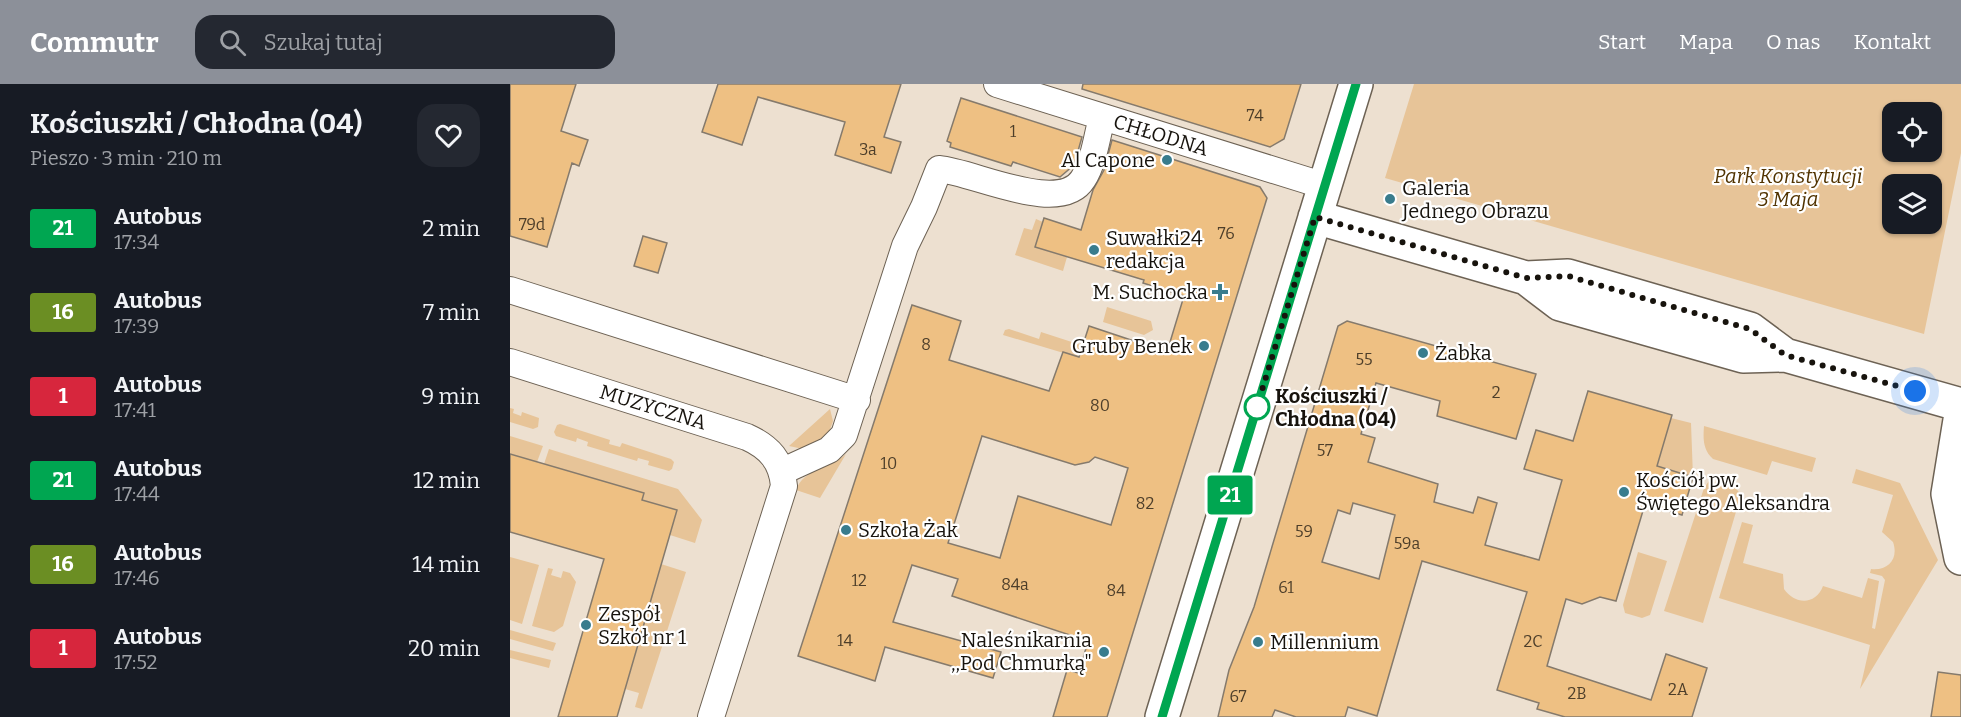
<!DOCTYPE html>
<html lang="pl">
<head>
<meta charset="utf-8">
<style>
  body { margin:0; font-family:Bitter,serif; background:#242831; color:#f1f3f6; height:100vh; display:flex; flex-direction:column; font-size:22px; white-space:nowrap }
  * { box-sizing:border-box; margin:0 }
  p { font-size:20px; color:#9ea1a6 }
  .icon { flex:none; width:33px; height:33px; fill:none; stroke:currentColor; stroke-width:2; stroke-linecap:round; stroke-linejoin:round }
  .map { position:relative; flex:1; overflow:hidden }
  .details { display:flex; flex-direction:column; background:#171b24; width:510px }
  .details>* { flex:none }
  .badge { padding:0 12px; border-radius:4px; font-size:21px; line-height:39px }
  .tools { position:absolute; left:1372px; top:18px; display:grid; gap:12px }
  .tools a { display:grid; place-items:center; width:60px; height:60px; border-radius:12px; background:#171b24; box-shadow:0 2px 4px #0004; font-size:30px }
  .you { position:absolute; width:30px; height:30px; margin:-15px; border:4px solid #fff; border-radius:50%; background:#1a73e8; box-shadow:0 0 0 9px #1a73e833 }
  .map>.badge { position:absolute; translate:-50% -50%; box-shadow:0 0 0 3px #fff }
  .round { display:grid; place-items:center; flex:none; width:63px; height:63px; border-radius:18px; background:#242831 }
  .summary { display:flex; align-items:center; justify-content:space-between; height:102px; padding:0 30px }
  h1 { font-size:28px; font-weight:700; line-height:45px }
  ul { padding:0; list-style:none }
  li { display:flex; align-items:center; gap:18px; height:84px; padding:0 30px }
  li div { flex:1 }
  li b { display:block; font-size:22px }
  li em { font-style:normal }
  li .badge { min-width:66px; font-weight:700; text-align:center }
  header { display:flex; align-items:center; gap:36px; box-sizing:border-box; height:84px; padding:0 30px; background:#8c9099; color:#fff }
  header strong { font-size:28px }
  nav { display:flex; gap:33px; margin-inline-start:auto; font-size:21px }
  .search { width:420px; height:54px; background:#242831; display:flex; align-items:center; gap:15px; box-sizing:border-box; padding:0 21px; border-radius:18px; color:#9ea1a6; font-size:22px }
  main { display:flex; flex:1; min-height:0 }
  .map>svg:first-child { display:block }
  .green { fill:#e7c498; fill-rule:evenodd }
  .building { fill:#eec083; stroke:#857a6c; stroke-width:1.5; fill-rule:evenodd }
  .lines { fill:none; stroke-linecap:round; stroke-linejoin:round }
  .street-casing { stroke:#6d6254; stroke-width:28 }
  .secondary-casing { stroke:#6d6254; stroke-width:36 }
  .street { stroke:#fff; stroke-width:26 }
  .secondary { stroke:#fff; stroke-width:33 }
  .line-casing { stroke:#fff; stroke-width:14 }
  .line { stroke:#00a651; stroke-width:9 }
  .walk { stroke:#17130d; stroke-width:6; stroke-dasharray:0 10.8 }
  .poi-dot { fill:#397c8d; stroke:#fff; stroke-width:2 }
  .stop-dot { fill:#fff; stroke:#00a651; stroke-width:3 }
  .labels { text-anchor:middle; stroke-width:4.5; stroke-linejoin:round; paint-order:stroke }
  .number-label { font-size:16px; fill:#4d3e2a }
  .street-label { font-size:20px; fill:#17130d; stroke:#fff }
  .poi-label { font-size:20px; fill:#17130d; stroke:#fff; text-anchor:start }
  .park-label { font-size:20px; font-style:italic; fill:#513300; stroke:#fff }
  .stop-label { font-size:20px; font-weight:bold; fill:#17130d; stroke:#fff; text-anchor:start }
</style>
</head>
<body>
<header>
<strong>Commutr</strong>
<div class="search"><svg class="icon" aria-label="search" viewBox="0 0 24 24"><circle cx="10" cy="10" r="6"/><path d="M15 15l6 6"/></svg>Szukaj tutaj</div>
<nav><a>Start</a><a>Mapa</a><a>O nas</a><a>Kontakt</a></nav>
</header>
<main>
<section class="details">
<div class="summary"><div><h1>Kościuszki / Chłodna (04)</h1><p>Pieszo · 3 min · 210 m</p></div><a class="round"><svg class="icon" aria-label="heart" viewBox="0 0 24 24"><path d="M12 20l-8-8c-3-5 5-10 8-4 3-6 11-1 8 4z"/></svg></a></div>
<ul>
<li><span class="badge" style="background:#00a651;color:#fff">21</span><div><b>Autobus</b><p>17:34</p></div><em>2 min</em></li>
<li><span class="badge" style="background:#6b8e23;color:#fff">16</span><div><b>Autobus</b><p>17:39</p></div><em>7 min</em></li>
<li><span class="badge" style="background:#d7263d;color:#fff">1</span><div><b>Autobus</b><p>17:41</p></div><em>9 min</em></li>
<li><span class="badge" style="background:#00a651;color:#fff">21</span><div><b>Autobus</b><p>17:44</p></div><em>12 min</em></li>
<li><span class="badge" style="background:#6b8e23;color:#fff">16</span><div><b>Autobus</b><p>17:46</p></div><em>14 min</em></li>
<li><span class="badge" style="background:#d7263d;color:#fff">1</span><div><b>Autobus</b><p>17:52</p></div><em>20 min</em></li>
</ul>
</section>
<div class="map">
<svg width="1451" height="633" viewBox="0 0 1451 633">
  <rect width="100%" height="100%" fill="#ede0d0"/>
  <!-- green -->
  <path class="green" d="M904,0h547v69l-37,181 -539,-156zM1383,28h39v40h-39zM1383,100h39v40h-39z
    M526,135l7,3 -8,25 32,10 -4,14 -48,-16 9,-27 8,2z
    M597,223l44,14 2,9 -9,5 -41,-13z
    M499,245l30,10 2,-7 40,13 -4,12 -74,-22 2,-5z
    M0,324l4,1 -1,4 8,3 1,-4 17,6 -1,9 -5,2 -23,-7z
    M320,325l3,12 -6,17 -24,11 -14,-3z
    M1161,334l20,5 2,54 -36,-11z
    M50,340l50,16 -1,4 11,3 2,-4 49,16 3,3 -2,7 -3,2 -21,-6 1,-4 -11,-3 -1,3 -50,-15 1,-4 -11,-4 -1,4 -20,-6 -2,-4 3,-7z
    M1194,342l112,32 -4,14 -40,-11 -5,14 -54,-16c-10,-9 -10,-20 -9,-33z
    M0,352l33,10 -6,16 -27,-8z
    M39,365l129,40 24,31 -7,23 -25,-8 7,-25 -35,-10 2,-7 -100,-29z
    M336,370l-26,44 -24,-8c8,-22 34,-21 50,-36z
    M1346,385l44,14 38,77 -78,129 10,-44 -151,-47 23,-76 11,3 -10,38 40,11 1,15c11,16 32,16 39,-3l39,12 6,-20 11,3 -7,47 3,1 10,-49 -3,-4 -12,-3 1,-4c17,2 28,-10 22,-27l-11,-10 11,-37 -41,-12z
    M1199,397l26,6 6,8 -38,128 -39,-12 40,-123z
    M1128,468l29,9 -17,54 -8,3 -17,-5 -2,-8z
    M0,473l29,8 -17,59 -12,-4z
    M151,480l25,8 -44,137 -7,-2 4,-14 -14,-4z
    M38,484l5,1 -2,6 10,3 2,-7 7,2 6,9 -13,44 -9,6 -22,-6z
    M0,546l46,13 -3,8 -43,-12z
    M0,566l41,10 -2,8 -39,-10z"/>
  <!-- building -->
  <path class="building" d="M0,0h66l-15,47 27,9 -9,26 -7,-3 -25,84 -37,-11z
    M208,0h183l-17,53 17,5 -10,31 -56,-18 10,-33 -87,-25 -16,48 -40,-13z
    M573,0h218l-17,55 -14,8 -188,-58z
    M451,14l121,39 -8,28 -14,12 -47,-15 -2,4 -61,-19 1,-4 -4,-2z
    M602,56l148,47 7,11 -160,519h-54l14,-47 12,3 9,-32 -136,-45 6,-17 -46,-14 -19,57 108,30 -8,26 -108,-31 -10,34 -77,-25 114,-351 49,16 -12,39 100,31 14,-39 16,5 10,-31 78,26 17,-56 -41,-13 1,-3 -109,-33 9,-29 37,12 12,-40 11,-20zM472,352l93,29 14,-3 6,-5 33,11 -17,57 -93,-29 -18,62 -52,-15z
    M133,152l24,7 -9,30 -24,-7z
    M837,237l189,53 -20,65 -79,-23 3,-15 -64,-18 -15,51 14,4 -7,24 70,22 -4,18 39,11 5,-16 19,6 -12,42 54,15 23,-80 -38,-11 12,-39 37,11 15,-50 84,24 -15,51 36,11 -11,38 -37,-11 -29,97 -16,-4 -18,7 -16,-5 -19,67 104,34 15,-46 41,14 -15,49h-127l-28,-8 2,-6 -42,-13 30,-98 -105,-31 -45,155 -29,-9 -3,10h-49l-21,-7 -3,7h-54l11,-47 25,-63 84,-281zM843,419l42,12 -16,64 -57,-17 16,-52 12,4z
    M0,370l134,39 -2,7 35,10 -60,207h-59l46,-158 -94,-27z
    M1428,588l23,3v42h-30z"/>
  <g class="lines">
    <defs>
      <path id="street" d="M487,0l328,102
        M0,206l347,110
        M0,278l237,75c22,10 35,24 37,49l-73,231
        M273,387l46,-21 15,-15 61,-189 19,-39 15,-38c35,3 121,47 144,10 11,-17 14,-43 19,-62"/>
      <path id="secondary" d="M805,133l211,61 42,-2 182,53 35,26
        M1016,194l34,26 183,52 42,-1 176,50
        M1451,330l-13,80 13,64
        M652,633l194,-633"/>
    </defs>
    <!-- street casing -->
    <use href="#street" class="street-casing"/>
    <!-- secondary casing -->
    <use href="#secondary" class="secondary-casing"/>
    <!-- street -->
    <use href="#street" class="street"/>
    <!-- secondary -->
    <use href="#secondary" class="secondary"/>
  </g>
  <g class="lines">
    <defs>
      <path id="line" d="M652,633l194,-633"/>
    </defs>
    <!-- line casing -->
    <use href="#line" class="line-casing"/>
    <!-- line -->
    <use href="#line" class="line"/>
    <!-- walk -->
    <path class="walk" d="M747,323l-2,6 60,-196 211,61 42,-2 68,20 114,33 35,26 130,36"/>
  </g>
  <!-- markers -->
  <g class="poi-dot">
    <circle cx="657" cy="76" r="6"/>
    <circle cx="880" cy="115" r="6"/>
    <circle cx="584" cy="166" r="6"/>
    <path d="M707 199h6v6h6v6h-6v6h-6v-6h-6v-6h6z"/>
    <circle cx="694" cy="262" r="6"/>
    <circle cx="913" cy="269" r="6"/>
    <circle cx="1114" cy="408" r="6"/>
    <circle cx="336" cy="446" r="6"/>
    <circle cx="76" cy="541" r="6"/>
    <circle cx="748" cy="558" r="6"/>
    <circle cx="594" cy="568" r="6"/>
  </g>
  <circle class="stop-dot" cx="747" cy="323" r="12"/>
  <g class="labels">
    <!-- number labels -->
    <g class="number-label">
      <text x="745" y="37">74</text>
      <text x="503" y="53">1</text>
      <text x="358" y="71">3a</text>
      <text x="22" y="146">79d</text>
      <text x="716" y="155">76</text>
      <text x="416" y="266">8</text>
      <text x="854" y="281">55</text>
      <text x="986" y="314">2</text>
      <text x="590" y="327">80</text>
      <text x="815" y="372">57</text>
      <text x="379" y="385">10</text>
      <text x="635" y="425">82</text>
      <text x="794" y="453">59</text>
      <text x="897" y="465">59a</text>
      <text x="349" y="502">12</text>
      <text x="505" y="506">84a</text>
      <text x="776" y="509">61</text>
      <text x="606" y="512">84</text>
      <text x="335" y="562">14</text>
      <text x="1023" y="563">2C</text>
      <text x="1168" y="611">2A</text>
      <text x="1067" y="615">2B</text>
      <text x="728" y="618">67</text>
    </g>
    <!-- street labels -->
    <g class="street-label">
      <text transform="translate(651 51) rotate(17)" y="7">CHŁODNA</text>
      <text transform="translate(143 323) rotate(17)" y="7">MUZYCZNA</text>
    </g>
    <!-- poi labels -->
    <g class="poi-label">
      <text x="645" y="83" text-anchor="end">Al Capone</text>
      <text x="892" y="111">Galeria<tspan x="892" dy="23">Jednego Obrazu</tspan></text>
      <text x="596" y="161">Suwałki24<tspan x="596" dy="23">redakcja</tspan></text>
      <text x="698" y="215" text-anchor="end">M. Suchocka</text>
      <text x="682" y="269" text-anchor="end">Gruby Benek</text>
      <text x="925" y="276">Żabka</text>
      <text x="1126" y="403">Kościół pw.<tspan x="1126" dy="23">Świętego Aleksandra</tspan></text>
      <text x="348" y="453">Szkoła Żak</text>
      <text x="88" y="537">Zespół<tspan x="88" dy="23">Szkół nr 1</tspan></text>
      <text x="582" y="563" text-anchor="end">Naleśnikarnia<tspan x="582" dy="23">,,Pod Chmurką"</tspan></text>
      <text x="760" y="565">Millennium</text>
    </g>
    <!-- park labels -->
    <g class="park-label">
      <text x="1278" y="99">Park Konstytucji<tspan x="1278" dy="23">3 Maja</tspan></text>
    </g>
    <!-- stop labels -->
    <g class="stop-label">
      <text x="765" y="319">Kościuszki /<tspan x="765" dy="23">Chłodna (04)</tspan></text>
    </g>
  </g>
</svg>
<div class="tools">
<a><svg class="icon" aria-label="locate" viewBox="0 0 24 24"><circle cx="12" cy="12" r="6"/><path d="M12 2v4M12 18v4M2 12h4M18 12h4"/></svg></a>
<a><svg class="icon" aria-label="layers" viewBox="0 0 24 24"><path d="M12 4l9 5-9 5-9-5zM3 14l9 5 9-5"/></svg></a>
</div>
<div class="you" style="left:1405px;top:307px"></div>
<b class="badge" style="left:720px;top:411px;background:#00a651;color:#fff">21</b>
</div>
</main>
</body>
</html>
